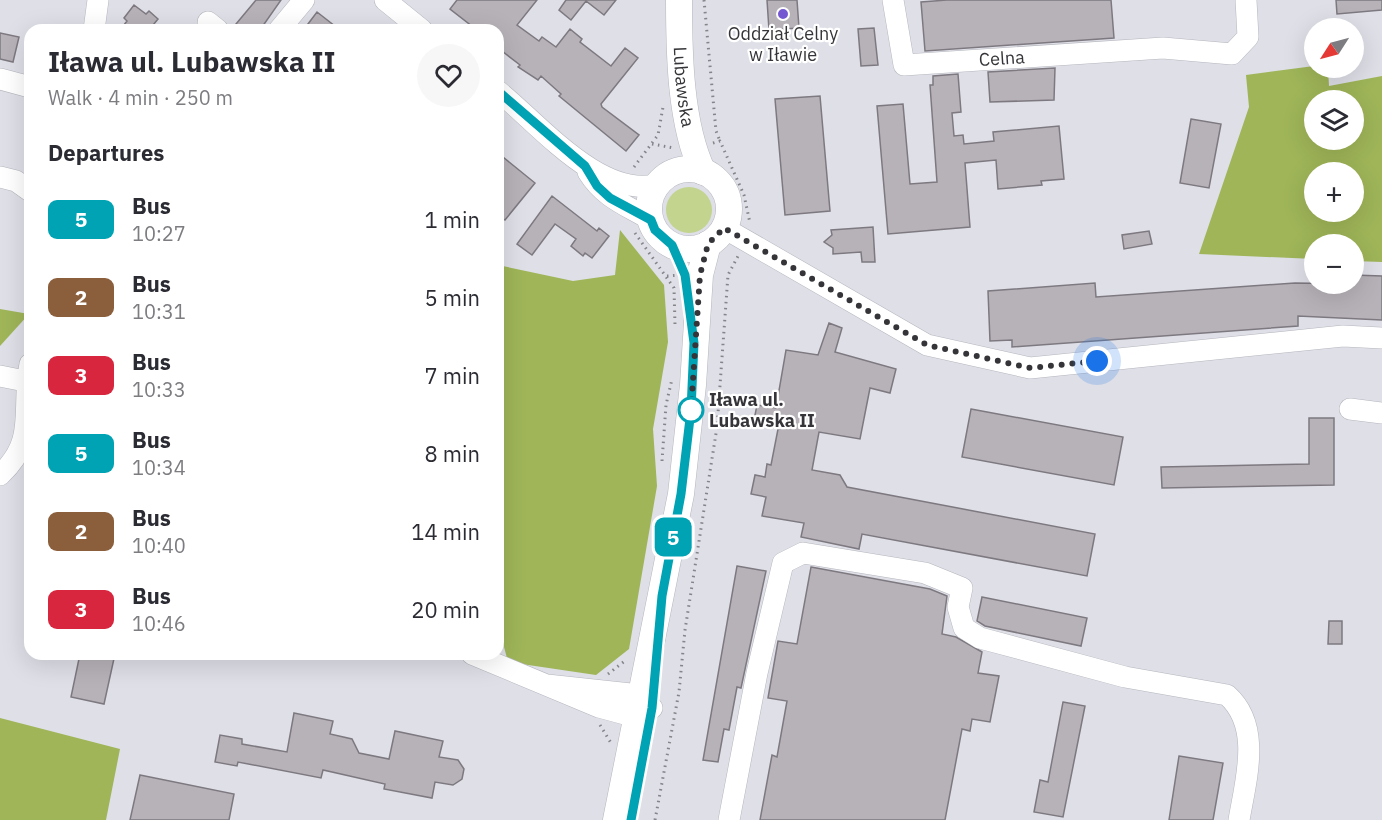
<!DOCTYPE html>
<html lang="en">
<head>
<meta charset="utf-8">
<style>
  body { margin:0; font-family:"IBM Plex Sans",sans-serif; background:#f7f7f7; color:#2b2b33; height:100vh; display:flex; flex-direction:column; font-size:22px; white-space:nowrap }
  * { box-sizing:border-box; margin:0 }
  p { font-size:20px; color:#7c7c81 }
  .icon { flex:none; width:33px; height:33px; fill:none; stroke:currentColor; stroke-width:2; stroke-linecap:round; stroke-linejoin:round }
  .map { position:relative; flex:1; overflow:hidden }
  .drawer { position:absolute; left:24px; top:24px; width:480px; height:636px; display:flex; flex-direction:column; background:#fff; border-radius:18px; box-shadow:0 6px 24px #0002 }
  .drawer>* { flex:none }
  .badge { padding:0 12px; border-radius:9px; font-size:21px; line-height:39px }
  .needle { width:39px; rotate:234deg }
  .tools { position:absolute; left:1304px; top:18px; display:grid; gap:12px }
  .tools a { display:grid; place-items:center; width:60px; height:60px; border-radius:50%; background:#fff; box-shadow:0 6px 24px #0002; font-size:30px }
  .you { position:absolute; width:30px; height:30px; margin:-15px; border:4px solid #fff; border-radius:50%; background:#1a73e8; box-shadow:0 0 0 9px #1a73e833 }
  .map>.badge { position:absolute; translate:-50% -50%; box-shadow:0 0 0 3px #fff }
  h2 { padding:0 24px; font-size:22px; line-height:54px }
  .round { display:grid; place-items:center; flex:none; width:63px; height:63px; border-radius:32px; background:#f7f7f7 }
  .head { display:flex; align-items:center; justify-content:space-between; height:102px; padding:0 24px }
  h1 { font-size:28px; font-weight:700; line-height:45px }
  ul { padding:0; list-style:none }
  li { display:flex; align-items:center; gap:18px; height:78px; padding:0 24px }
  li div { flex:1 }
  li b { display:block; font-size:22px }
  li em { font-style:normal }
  li .badge { min-width:66px; font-weight:700; text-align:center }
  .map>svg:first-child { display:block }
  .green { fill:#c2d48e }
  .forest { fill:#9fb558; fill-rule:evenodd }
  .building { fill:#b7b2b8; stroke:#7e7980; stroke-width:1.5 }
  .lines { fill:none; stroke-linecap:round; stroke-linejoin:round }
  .minor-casing { stroke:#b5b6be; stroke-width:22 }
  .major-casing { stroke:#b5b6be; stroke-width:27 }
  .path { stroke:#84848a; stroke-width:3; stroke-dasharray:1.5 4.5; stroke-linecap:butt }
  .minor { stroke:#fff; stroke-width:21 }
  .major { stroke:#fff; stroke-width:26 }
  .line-casing { stroke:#fff; stroke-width:14 }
  .line { stroke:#00a3b4; stroke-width:9 }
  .walk { stroke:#353539; stroke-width:6; stroke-dasharray:0 10.8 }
  .poi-dot { fill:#7557d1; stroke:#fff; stroke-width:2 }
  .stop-dot { fill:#fff; stroke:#00a3b4; stroke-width:3 }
  .labels { text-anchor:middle; stroke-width:4.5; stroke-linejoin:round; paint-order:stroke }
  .poi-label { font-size:18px; fill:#353539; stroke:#fff }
  .street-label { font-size:18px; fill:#353539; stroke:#fff }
  .stop-label { font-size:18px; font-weight:bold; fill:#353539; stroke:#fff; text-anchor:start }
</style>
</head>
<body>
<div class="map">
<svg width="1382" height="820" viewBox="0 0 1382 820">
  <rect width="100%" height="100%" fill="#dedfe7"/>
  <!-- green -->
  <path class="green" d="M666 210a23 23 0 1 1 46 0a23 23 0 1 1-46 0Z"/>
  <!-- forest -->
  <path class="forest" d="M1314,66l14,2 1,18 53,-10v186l-29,-1v-17h-39v15l-115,-5 50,-147 -3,-32zM1314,100h39v40h-39zM1353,172v40h-39v-40z
    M620,230l44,55 4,57 -15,87 4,57 -28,163 -33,26 -88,-13 -10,-38v-359l75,16 42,-6z
    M0,309l29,5 -29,32z
    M0,718l120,31 -14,71h-106z"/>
  <!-- building -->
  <path class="building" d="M256,0h25l-21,30h-29z
    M457,0h80l-20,25 22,16 3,-4 14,10 14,-18 12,10 -2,3 31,24 14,-18 13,10 -37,46 1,3 37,28 -13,16 -67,-55 2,-2 -20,-18 -3,4 -20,-13 2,-2 -22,-17v-18h-21l-27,-21z
    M566,0h50l-12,15 -18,-14 -15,19 -12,-10z
    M767,0h30l2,28 -30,2z
    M947,0h164l3,38 -189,13 -4,-49z
    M1336,0h46v10l-45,4z
    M134,5l12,9 3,-3 9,8 -9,11h-29l7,-9 -3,-3z
    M317,12l23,18h-25l-7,-6z
    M874,28l4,37 -17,1 -3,-37z
    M0,33l19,4 -6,25 -13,-3z
    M1055,68l-1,32 -64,2 -2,-30z
    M958,74l3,38 -9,1 2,23 9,-1 1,9 30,-3 -1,-9 66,-6 5,53 -23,2 1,4 -44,4 -2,-29 -31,3 5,64 -82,7 -11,-128 26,-2 7,80 27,-2 -7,-97h3v-9z
    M820,96l10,115 -45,4 -10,-116z
    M1191,119l30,5 -12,64 -29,-5z
    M498,153l37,30 -30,37 -7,-5z
    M552,196l45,35 2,-3 10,8 -17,22 -7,-5 -2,3 -12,-10 5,-7 -21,-15 -23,31 -15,-11z
    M873,227l2,35h-13l-1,-10 -28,2v-6l-9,-6 8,-7 -1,-5z
    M1149,231l3,13 -28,5 -2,-14z
    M1353,275l29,1v44l-84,-4v10l-286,21v-7l-22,1 -2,-50 107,-8 1,14 199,-14 58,1z
    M829,323l13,5 -7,24 61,17 -6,24 -20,-5 -10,51 -41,-7 -7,38 28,5 7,12 248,47 -8,42 -225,-42 -3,15 -58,-12 3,-14 -42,-7 4,-19 -15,-3 4,-19 10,2 2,-13 4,1 8,-41 -25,-4 3,-15 19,3 10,-58 32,5z
    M971,409l152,28 -9,48 -152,-28z
    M1309,418h25v67l-172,3 -1,-21 148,-3z
    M737,566l29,5 -25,117 -4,-1 -8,43 -5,-1 -6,33 -15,-2z
    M811,567l119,22 17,7 -5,38 14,3 26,15 -4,21 21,3 -9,46 -18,-3 -2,12 -8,-2 -17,91h-185l12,-65 5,2 10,-56 -19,-3 10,-57 19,3z
    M982,597l105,21 -6,28 -96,-20 -8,-5z
    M1329,621h13v23h-14z
    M80,654h35l-11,50 -33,-7z
    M1063,702l22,4 -22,111 -29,-5 6,-32 8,2z
    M294,713l39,8 -3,13 22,5 7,14 30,6 6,-28 48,10 -4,16 19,3 6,9 -2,10 -9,6 -18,-3 -3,16 -48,-9 1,-5 -62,-14 -2,8 -83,-16 -1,4 -22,-4 5,-27 22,4v5l45,8z
    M1179,756l44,7 -10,57h-44z
    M140,775l94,19 -5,26h-99z"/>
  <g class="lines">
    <defs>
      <g id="minor">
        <path d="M385,0l37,30"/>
        <path id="s1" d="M893,0l11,65 259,-17 69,6 16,-17 -2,-37"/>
        <path d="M208,22l10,8"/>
        <path d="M94,30l4,-30"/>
        <path d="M279,30l25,-30"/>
        <path d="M0,79l30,8"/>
        <path d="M498,91c41,33 104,110 161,93"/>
        <path d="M588,172c16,26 38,33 63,48"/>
        <path d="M0,177l16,4 14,10"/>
        <path d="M724,228l203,117 103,23 313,-32 39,2"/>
        <path d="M0,376l30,6"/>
        <path d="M1350,409l32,4"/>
        <path d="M0,475c38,-35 21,-66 30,-111"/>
        <path d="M472,654l127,53 37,10 16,-9 -12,-13 -93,-10"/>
        <path d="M729,820l28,-147 26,-110 20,-10 122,20 37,15 -4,19 6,21 16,10 145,39 102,18c35,31 19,84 12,125"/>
      </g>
      <g id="major">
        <path id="s2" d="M679,0c0,53 1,124 24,172"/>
        <circle cx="689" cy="209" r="40"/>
        <path d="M616,820l65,-326 12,-109 7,-110 8,-31"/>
      </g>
    </defs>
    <!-- minor casing -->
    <use href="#minor" class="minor-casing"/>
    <!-- major casing -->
    <use href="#major" class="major-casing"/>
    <!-- path -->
    <path class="path" d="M704,0l12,131 4,10
      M713,143l7,-2 24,54 6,28
      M652,144l22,4
      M634,167l24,-32 5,-28
      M635,233l39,55 1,37
      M667,276l14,-1
      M662,461l4,-56 6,-26
      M608,674l18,-14
      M600,725l11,18
      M655,820l24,-128 6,-62 32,-203 11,-152 10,-19"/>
    <!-- minor -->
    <use href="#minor" class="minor"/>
    <!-- major -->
    <use href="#major" class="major"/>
  </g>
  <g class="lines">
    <defs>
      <path id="line" d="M498,91l87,75 12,20 13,12 41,22 4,10 17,15 13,30 9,68 -3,67 -10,84 -19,102 -10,112 -21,112"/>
    </defs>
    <!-- line casing -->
    <use href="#line" class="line-casing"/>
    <!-- line -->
    <use href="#line" class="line"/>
    <!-- walk -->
    <path class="walk" d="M691,410l9,-135 8,-31 16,-16 203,117 103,23 67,-7"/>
  </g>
  <!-- markers -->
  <circle class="poi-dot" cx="783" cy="14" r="6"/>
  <circle class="stop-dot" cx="691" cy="410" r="12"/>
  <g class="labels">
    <!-- poi labels -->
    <g class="poi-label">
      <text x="783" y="40">Oddział Celny<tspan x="783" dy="21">w Iławie</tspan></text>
    </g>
    <!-- street labels -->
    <g class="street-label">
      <text dy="6" stroke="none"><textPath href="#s1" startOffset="164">Celna</textPath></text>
      <text dy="6" stroke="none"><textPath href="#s2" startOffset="87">Lubawska</textPath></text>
    </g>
    <!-- stop labels -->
    <g class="stop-label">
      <text x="709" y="406">Iława ul.<tspan x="709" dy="21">Lubawska II</tspan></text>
    </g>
  </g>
</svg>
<div class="tools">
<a><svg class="needle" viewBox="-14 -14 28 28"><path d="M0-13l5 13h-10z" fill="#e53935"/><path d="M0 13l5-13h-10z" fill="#7c7c81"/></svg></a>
<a><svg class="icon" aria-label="layers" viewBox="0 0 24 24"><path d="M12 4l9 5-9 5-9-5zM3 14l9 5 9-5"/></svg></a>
<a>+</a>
<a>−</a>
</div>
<div class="you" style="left:1097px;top:361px"></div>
<b class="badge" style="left:673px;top:537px;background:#00a3b4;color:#fff">5</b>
<section class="drawer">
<div class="head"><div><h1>Iława ul. Lubawska II</h1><p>Walk · 4 min · 250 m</p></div><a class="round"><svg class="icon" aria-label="heart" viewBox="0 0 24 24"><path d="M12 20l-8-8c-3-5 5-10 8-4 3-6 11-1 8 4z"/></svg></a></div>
<h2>Departures</h2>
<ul>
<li><span class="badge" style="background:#00a3b4;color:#fff">5</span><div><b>Bus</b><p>10:27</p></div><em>1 min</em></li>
<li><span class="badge" style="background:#8b5e3c;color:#fff">2</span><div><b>Bus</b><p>10:31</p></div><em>5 min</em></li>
<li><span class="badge" style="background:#d7263d;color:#fff">3</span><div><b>Bus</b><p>10:33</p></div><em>7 min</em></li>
<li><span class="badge" style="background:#00a3b4;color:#fff">5</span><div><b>Bus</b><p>10:34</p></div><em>8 min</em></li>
<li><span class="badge" style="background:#8b5e3c;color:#fff">2</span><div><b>Bus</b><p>10:40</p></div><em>14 min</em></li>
<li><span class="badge" style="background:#d7263d;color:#fff">3</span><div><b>Bus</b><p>10:46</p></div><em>20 min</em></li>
</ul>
</section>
</div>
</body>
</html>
